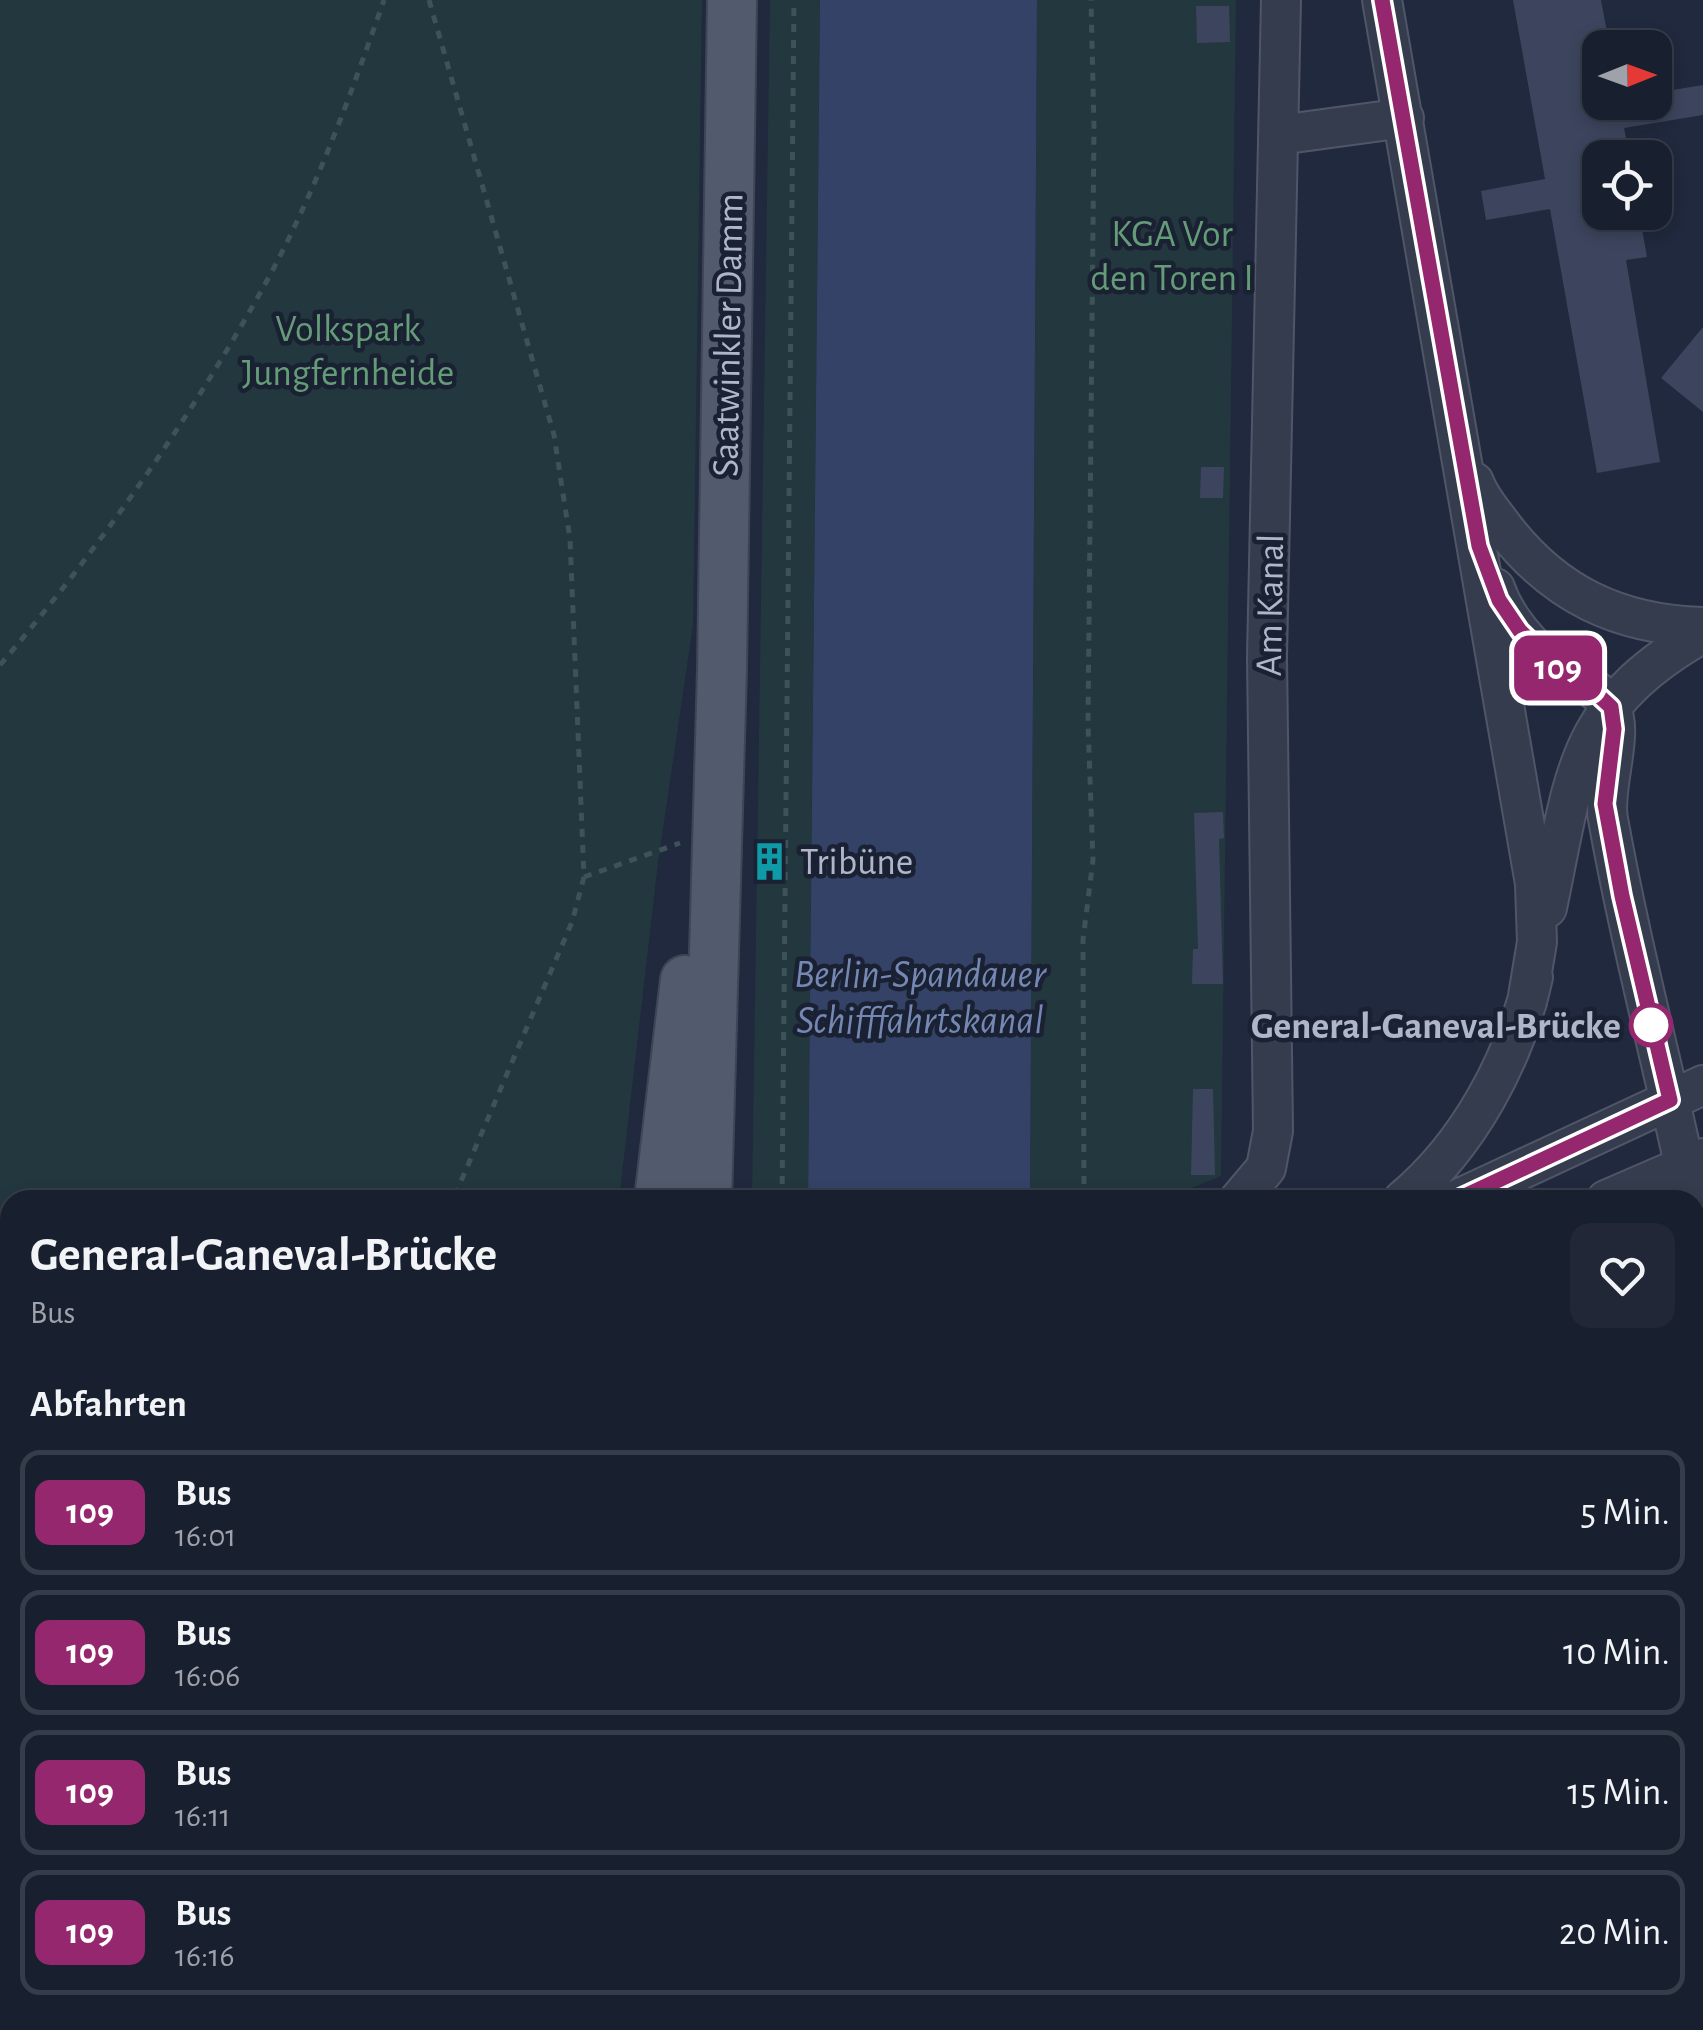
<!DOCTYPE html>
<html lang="de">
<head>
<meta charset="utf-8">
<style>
  body { margin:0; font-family:"Alegreya Sans",sans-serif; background:#212736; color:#f1f3f6; height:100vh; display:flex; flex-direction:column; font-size:38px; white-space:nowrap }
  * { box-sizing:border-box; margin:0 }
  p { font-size:32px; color:#9fa2aa }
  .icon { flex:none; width:55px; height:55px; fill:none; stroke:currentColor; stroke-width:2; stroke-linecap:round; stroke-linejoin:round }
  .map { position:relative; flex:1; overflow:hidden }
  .drawer { position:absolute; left:0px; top:1190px; width:1705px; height:840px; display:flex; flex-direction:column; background:#181f2e; border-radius:30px 30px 0 0; box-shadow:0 5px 15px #0003,0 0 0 2px #363d4a }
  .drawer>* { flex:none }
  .badge { padding:0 20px; border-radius:15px; font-size:35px; line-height:65px }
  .needle { width:65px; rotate:89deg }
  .fabs { position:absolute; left:1582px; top:30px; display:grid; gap:20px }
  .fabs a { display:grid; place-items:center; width:90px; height:90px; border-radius:20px; background:#181f2e; box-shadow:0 5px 15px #0003,0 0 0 2px #363d4a; font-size:50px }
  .map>.badge { position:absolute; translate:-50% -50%; box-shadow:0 0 0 5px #fff }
  h2 { padding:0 30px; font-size:38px; line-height:90px }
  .round { display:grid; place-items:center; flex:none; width:105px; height:105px; border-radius:20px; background:#212736 }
  .overview { display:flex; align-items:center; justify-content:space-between; height:170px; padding:0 30px }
  h1 { font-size:48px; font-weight:700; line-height:75px }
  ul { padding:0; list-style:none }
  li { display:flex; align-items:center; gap:30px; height:125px; margin:0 20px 15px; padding:0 10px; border:5px solid #363d4a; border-radius:20px }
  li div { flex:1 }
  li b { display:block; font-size:38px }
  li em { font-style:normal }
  li .badge { min-width:110px; font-weight:700; text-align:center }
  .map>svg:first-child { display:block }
  .green { fill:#23373e }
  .water { fill:#334266 }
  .building { fill:#3c455d }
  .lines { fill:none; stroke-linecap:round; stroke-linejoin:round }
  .minor-casing { stroke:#505668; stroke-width:42 }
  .major-casing { stroke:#3e4556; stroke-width:52 }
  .highway-casing { stroke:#3d4355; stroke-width:60 }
  .path { stroke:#3d5358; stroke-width:5; stroke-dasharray:8 8; stroke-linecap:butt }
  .minor { stroke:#353c4d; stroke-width:38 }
  .major { stroke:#525a6d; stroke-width:48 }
  .highway { stroke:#746a51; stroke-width:55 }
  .line-casing { stroke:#fff; stroke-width:22 }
  .line { stroke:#95276e; stroke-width:15 }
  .stop-dot { fill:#fff; stroke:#95276e; stroke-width:5 }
  .labels { text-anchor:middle; stroke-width:9; stroke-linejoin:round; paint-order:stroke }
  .park-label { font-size:38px; fill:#659c78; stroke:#1a2132 }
  .street-label { font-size:38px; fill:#b0b6c9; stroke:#1a2132 }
  .poi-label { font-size:38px; fill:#b0b6c9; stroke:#1a2132; text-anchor:start }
  .stop-label { font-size:38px; font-weight:bold; fill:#b0b6c9; stroke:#1a2132; text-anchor:end }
  .water-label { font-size:40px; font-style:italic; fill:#7588b3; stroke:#1a2132 }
</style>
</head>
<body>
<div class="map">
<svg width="1703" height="2030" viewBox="0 0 1703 2030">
  <rect width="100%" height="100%" fill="#20293d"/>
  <!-- green -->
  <path class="green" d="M0,0h702l-9,625 -35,238 -39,337h-609v656l-10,5z
    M770,0h50l-12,1200h-56z
    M1037,0h199l-15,1176 -59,24h-132z
    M10,1953v67h584v10h-594v-73z
    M1032,2020h381l2,10h-383z"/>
  <!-- water -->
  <path class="water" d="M820,0h217l-7,1200h-222z
    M796,2020h236v10h-236z"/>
  <!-- building -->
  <path class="building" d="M1513,0h88l9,48h-10v54h55v-9l48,-8v30l-79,13 6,30h-30v54h39l8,45 -21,3 34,202 -63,11 -47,-264 -64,11 -5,-29 64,-12z
    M1196,6h33l1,36 -33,1z
    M1703,327v85l-42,-34z
    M1201,467h23l-1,31h-23z
    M1223,812l1,26 -5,1 4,145h-31l1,-35h5l-4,-136z
    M1193,1089h20l2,86h-24z"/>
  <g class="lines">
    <defs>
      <path id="minor" d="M1382,0l153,884 2,58 -10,60
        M1279,135l125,-17
        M1474,482c6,17 18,30 29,45 51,67 116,98 200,100
        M1495,588c10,30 35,59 60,78 18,13 43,20 55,40 15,26 -8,82 -2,113 23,128 57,254 84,381
        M1547,908c28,-133 26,-201 156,-275
        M1239,1200l27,-32 7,-37 -6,-474 14,-657
        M1403,1200c65,-54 112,-141 130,-223
        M1456,1200l247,-115
        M1606,1200l97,-42
        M1695,1216l2,109 6,31
        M1695,1444l8,4
        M1695,1698l8,-37
        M1695,1785l8,45"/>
      <path id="major" d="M659,1200l26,-220
        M707,1200l15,-531 10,-669
        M639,2030v-10
        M698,2030v-10"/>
      <path id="highway" d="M0,1886l10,-4
        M0,1936l10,-4
        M100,2030l4,-10"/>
    </defs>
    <!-- minor casing -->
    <use href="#minor" class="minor-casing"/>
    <!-- major casing -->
    <use href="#major" class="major-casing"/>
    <!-- highway casing -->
    <use href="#highway" class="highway-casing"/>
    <!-- path -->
    <path class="path" d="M429,0l125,435 16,104 14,338 -12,45 -119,278
      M0,665c99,-116 190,-246 264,-379 50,-90 86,-189 120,-286
      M584,877l96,-34
      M782,1200l12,-1200
      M1084,1200l-1,-260 10,-80 -5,-135 6,-597 -3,-128
      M0,1218l10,24
      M0,1777l10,-7
      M0,1815l10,-4
      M360,2030l5,-10
      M773,2030v-10"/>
    <!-- minor -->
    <use href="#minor" class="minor"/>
    <!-- major -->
    <use href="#major" class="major"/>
    <!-- highway -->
    <use href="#highway" class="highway"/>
  </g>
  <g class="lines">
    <defs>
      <path id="line" d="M1382,0l97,546 20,54 21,31 36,35 30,18 25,23 3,22 -9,75 17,92 48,204 -214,100"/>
    </defs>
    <!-- line casing -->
    <use href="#line" class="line-casing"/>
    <!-- line -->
    <use href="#line" class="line"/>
  </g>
  <!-- icons -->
  <defs>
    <symbol id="building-bare" viewBox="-9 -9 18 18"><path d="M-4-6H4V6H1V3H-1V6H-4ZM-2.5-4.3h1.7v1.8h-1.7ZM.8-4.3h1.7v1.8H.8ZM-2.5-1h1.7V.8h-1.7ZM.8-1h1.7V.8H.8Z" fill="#0f9aa8" stroke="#1a2132" stroke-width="2.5" paint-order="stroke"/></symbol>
  </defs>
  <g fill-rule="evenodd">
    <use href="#building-bare" x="742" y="834" width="55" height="55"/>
  </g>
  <!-- markers -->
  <circle class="stop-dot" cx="1651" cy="1025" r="20"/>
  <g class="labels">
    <!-- park labels -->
    <g class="park-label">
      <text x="1172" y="246">KGA Vor<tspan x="1172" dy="44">den Toren I</tspan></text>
      <text x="348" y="341">Volkspark<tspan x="348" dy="44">Jungfernheide</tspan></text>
    </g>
    <!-- street labels -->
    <g class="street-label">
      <text transform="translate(727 335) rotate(-89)" y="13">Saatwinkler Damm</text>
      <text transform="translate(1269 605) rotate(-89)" y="13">Am Kanal</text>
    </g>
    <!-- poi labels -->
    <g class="poi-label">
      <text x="800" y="874">Tribüne</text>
    </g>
    <!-- stop labels -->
    <g class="stop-label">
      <text x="1621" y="1038">General-Ganeval-Brücke</text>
    </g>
    <!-- water labels -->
    <g class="water-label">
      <text x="920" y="987">Berlin-Spandauer<tspan x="920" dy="46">Schifffahrtskanal</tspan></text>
    </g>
  </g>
</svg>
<div class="fabs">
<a><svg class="needle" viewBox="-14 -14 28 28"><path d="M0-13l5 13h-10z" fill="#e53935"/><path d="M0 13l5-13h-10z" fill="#9fa2aa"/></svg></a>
<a><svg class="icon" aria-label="locate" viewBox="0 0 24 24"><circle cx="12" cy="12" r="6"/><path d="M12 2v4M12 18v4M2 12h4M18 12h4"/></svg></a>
</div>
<b class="badge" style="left:1558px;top:668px;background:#95276e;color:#fff">109</b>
<section class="drawer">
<div class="overview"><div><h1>General-Ganeval-Brücke</h1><p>Bus</p></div><a class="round"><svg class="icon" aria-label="heart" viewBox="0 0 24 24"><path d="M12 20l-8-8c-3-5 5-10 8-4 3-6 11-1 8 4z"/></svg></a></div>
<h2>Abfahrten</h2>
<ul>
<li><span class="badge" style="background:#95276e;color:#fff">109</span><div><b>Bus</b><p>16:01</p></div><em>5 Min.</em></li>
<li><span class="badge" style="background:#95276e;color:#fff">109</span><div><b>Bus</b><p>16:06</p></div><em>10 Min.</em></li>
<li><span class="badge" style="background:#95276e;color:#fff">109</span><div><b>Bus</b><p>16:11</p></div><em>15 Min.</em></li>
<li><span class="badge" style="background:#95276e;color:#fff">109</span><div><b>Bus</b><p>16:16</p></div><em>20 Min.</em></li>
</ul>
</section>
</div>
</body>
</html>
